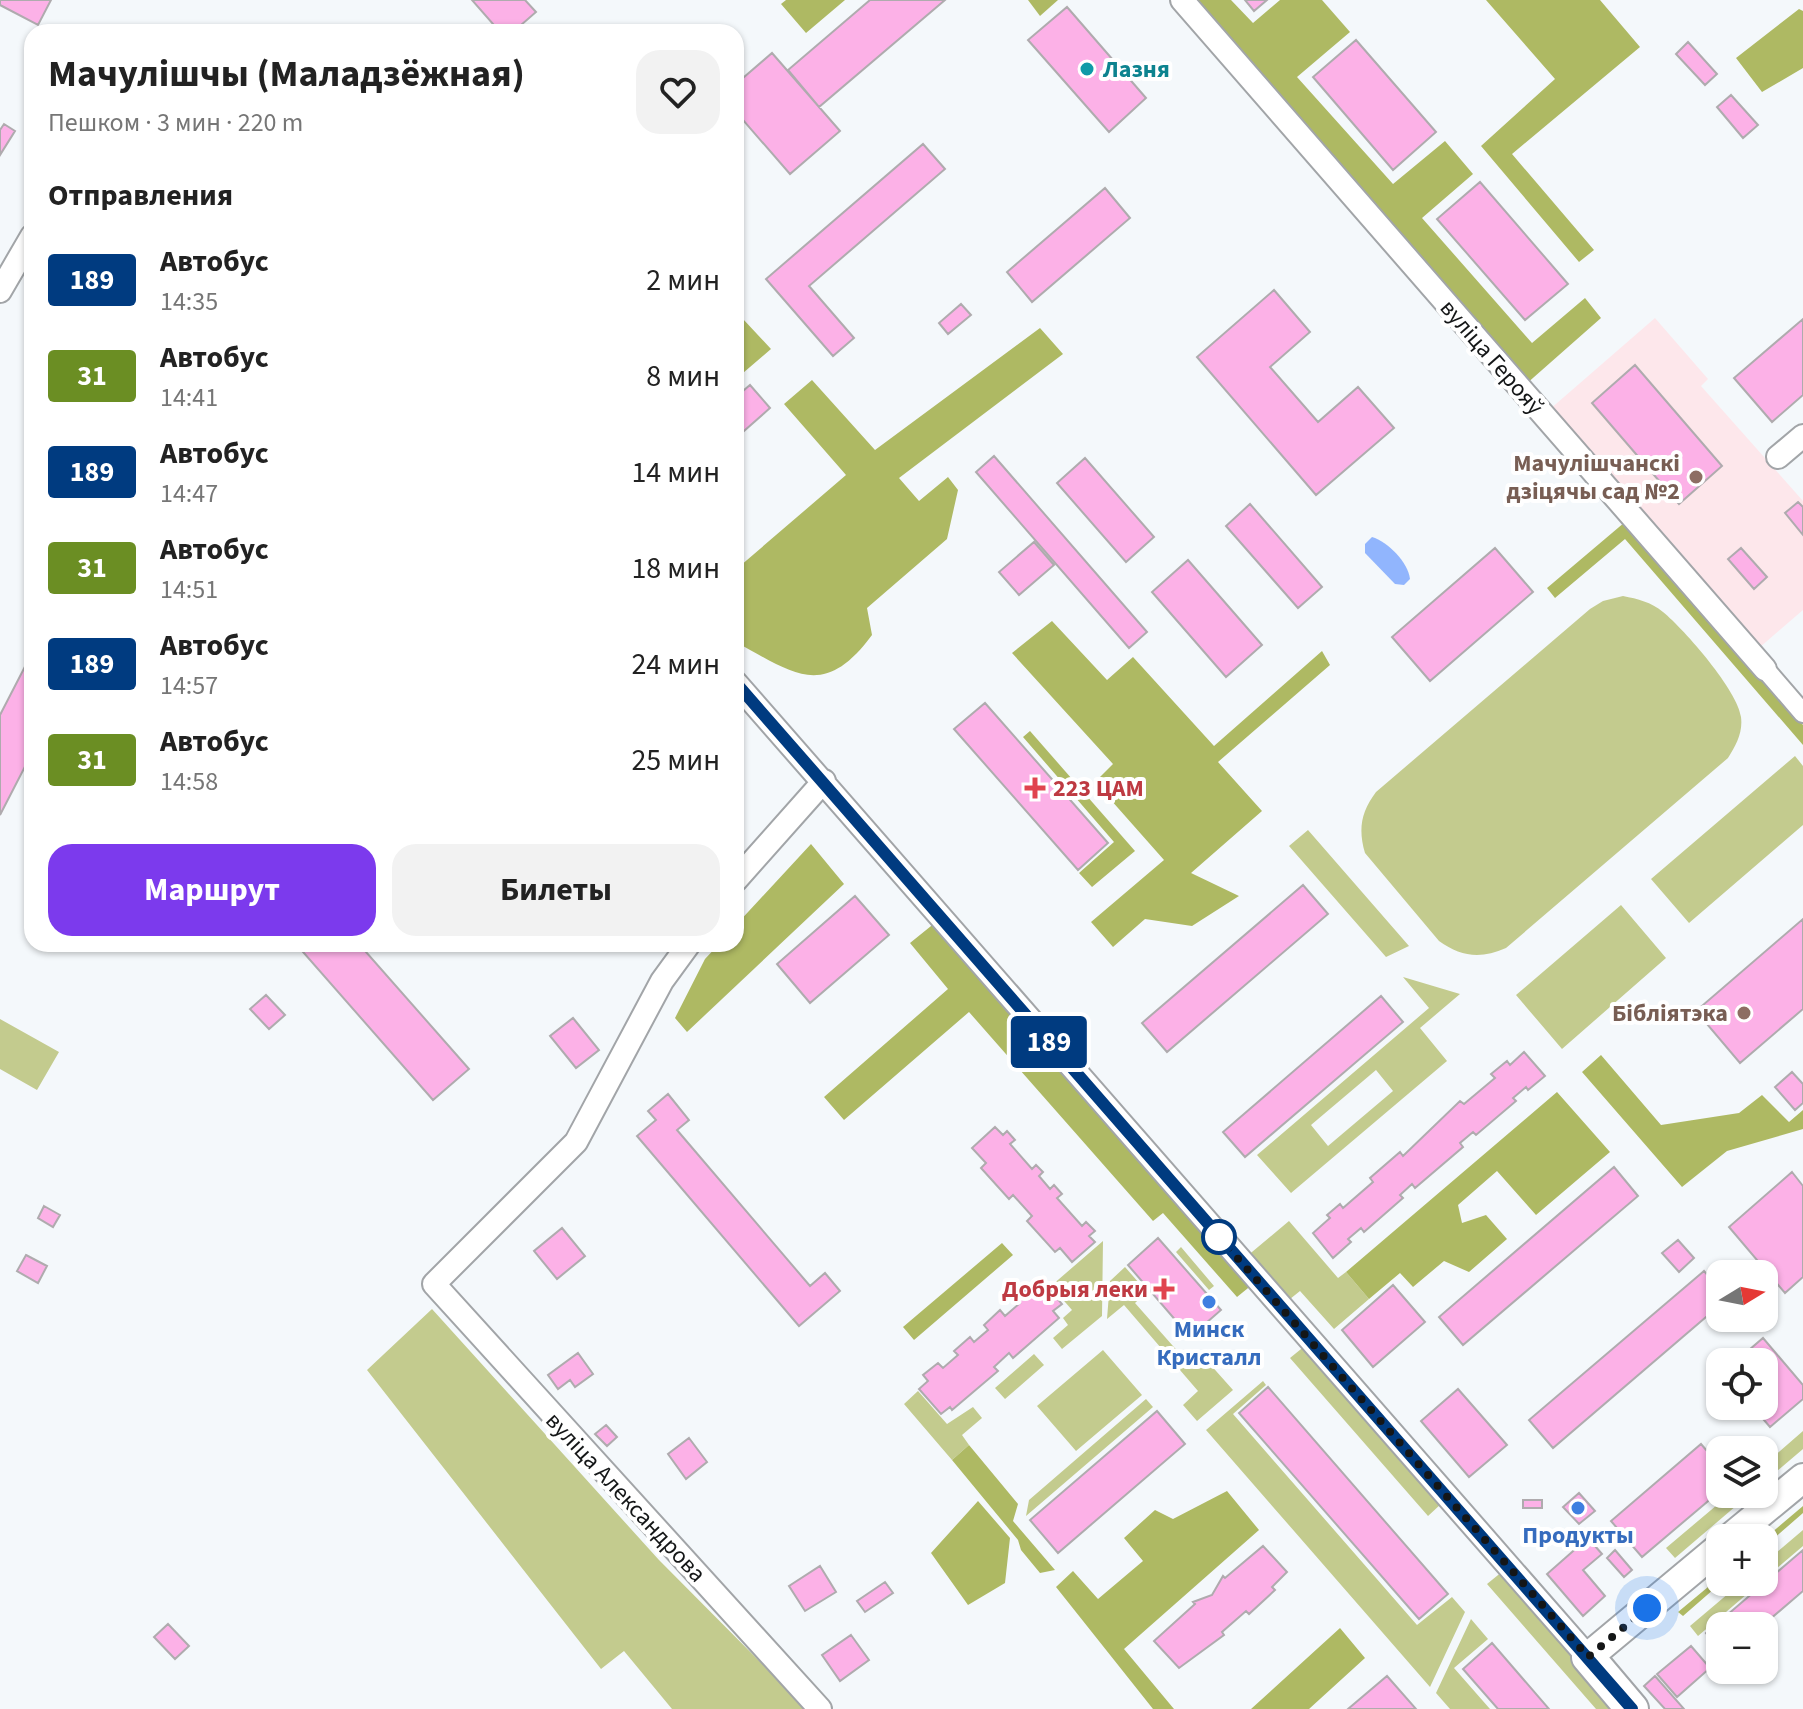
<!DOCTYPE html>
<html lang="ru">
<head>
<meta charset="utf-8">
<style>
  body { margin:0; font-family:"Source Sans 3",sans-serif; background:#f2f2f2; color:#222; height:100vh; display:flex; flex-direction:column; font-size:30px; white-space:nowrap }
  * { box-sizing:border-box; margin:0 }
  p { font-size:26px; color:#767676 }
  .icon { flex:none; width:44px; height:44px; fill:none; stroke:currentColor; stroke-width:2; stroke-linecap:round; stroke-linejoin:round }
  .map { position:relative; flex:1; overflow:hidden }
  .side { position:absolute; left:24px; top:24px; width:720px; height:928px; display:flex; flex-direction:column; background:#fff; border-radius:24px; box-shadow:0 2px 6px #0004 }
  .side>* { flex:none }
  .badge { padding:0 16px; border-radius:6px; font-size:28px; line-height:52px }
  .needle { width:52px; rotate:80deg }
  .controls { position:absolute; left:1706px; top:1260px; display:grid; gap:16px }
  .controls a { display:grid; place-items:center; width:72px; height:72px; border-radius:16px; background:#fff; box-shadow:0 2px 6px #0004; font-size:40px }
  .you { position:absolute; width:40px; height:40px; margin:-20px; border:6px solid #fff; border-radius:50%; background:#1a73e8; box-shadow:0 0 0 12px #1a73e833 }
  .map>.badge { position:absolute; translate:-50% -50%; box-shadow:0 0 0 4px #fff }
  h2 { padding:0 24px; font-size:30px; line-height:72px }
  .round { display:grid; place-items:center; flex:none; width:84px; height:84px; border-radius:24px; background:#f2f2f2 }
  .summary { display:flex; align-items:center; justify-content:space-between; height:136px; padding:0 24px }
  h1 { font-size:38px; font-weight:700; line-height:60px }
  .button { display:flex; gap:16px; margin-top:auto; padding:16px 24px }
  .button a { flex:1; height:92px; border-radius:24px; background:#7c3aed; color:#fff; font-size:32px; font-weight:700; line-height:92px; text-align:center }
  .button a+a { background:#f2f2f2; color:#222 }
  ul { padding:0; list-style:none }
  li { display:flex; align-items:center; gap:24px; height:96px; padding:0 24px }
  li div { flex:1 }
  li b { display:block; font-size:30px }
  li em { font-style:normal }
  li .badge { min-width:88px; font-weight:700; text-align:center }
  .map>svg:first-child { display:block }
  .education { fill:#fde7eb }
  .green { fill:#c3cb8e; fill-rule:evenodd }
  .forest { fill:#aeb963 }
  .water { fill:#91b5fd }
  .building { fill:#fcb1e7; stroke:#afabae; stroke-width:2 }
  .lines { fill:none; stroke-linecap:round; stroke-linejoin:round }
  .pedestrian-casing { stroke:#a2a5a8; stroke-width:22 }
  .minor-casing { stroke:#a2a5a8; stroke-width:26 }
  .tertiary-casing { stroke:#a2a5a8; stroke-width:32 }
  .secondary-casing { stroke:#a2a5a8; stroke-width:36 }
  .pedestrian { stroke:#fff; stroke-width:18 }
  .minor { stroke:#fff; stroke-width:22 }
  .tertiary { stroke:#fff; stroke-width:28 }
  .secondary { stroke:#fff; stroke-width:32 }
  .line-casing { stroke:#fff; stroke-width:18 }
  .line { stroke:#003b80; stroke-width:12 }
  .walk { stroke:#141617; stroke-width:8; stroke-dasharray:0 14.4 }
  .culture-dot { fill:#0f9aa8; stroke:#fff; stroke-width:3 }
  .education-dot { fill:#8d6e63; stroke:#fff; stroke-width:3 }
  .health-dot { fill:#e0444e; stroke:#fff; stroke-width:3 }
  .stop-dot { fill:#fff; stroke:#003b80; stroke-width:4 }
  .shop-dot { fill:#3f7fe0; stroke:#fff; stroke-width:3 }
  .labels { text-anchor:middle; stroke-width:8; stroke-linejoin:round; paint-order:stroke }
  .culture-label { font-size:24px; font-weight:bold; fill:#0d838f; stroke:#fff; text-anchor:start }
  .street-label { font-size:24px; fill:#141617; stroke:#fff }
  .education-label { font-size:24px; font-weight:bold; fill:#785e54; stroke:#fff; text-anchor:end }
  .health-label { font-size:24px; font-weight:bold; fill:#be3a42; stroke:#fff; text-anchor:start }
  .shop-label { font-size:24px; font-weight:bold; fill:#366cbe; stroke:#fff }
</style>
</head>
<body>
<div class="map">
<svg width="1803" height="1709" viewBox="0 0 1803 1709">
  <rect width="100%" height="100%" fill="#f4f8fb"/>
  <!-- education -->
  <path class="education" d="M1655,318l53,61 -7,7 102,115v109l-44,38 -210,-238z"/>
  <!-- green -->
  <path class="green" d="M1623,596c15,3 28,6 40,16 22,18 75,79 78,105 2,16 -5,28 -13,41l-222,190c-25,11 -45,9 -67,-7l-74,-88c-7,-24 -4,-41 11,-61l214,-183 13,-8z
    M1795,756l8,10v59l-114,98 -38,-44z
    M1308,830l101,116 -23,11 -97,-111z
    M1621,905l45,53 -104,91 -46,-54z
    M1403,977l57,17 -40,34 27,33 -156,132 -34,-38 172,-147zM1376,1070l17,21 -65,55 -17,-21z
    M0,1019l59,33 -22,38 -37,-21z
    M1289,1221l49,57 8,-6 23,27 -35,30 -34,-38 -15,12 -39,-46z
    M1103,1241l-1,75 -40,33 -9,-11 15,-13 -5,-7 9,-8 -21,-24z
    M1181,1247l33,39 -5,4 -33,-38z
    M1125,1267l22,25 -12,11 53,60 12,-10 33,37 -36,31 -14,-16 15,-14 -74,-86 -17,14 3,-38z
    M432,1309l227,251 148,149h-135l-48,-58 -23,18 -234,-299z
    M1306,1345l135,159 -13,12 -138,-158z
    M1103,1350l39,45 -66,56 -39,-45z
    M1034,1354l10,11 -39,34 -10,-11z
    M1263,1381l3,4 -33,29 184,211 35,-28 13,15 -35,75 -224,-257z
    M918,1391l29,33 26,-17 9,11 -20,17 7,10 -17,15 -48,-56z
    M1146,1399l7,8 -127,109 3,-16z
    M1803,1431v18l-39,33v-17z
    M1730,1494h20l-75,64 -9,-10z
    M1803,1530v16l-39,33v-16z
    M1503,1571l121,138h-28l-109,-125z
    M1742,1582h19l-63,54 -8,-10z
    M1471,1619l17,20 -34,29 36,41h-40l-14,-16z"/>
  <!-- forest -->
  <path class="forest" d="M786,0h59l-39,33 -25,-29z
    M1028,0h30l-18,16z
    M1196,0h35l22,23 27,-23h42l28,32 -53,45 96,107 52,-43 28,33 -51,44 110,125 53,-45 16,20 -76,67z
    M1486,0h114l40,47 -128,107 82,96 -15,12 -98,-116 74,-67z
    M1799,9l4,2v57l-41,24 -26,-34z
    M743,319l28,30 -35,30v-53z
    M1040,328l23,26 -164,124 20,23 29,-24 10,13 -11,49 -80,69 5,27c-48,65 -78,39 -136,7v-80l4,4 106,-91 -62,-71 28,-24 63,70z
    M1625,522l178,203v20l-178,-206 -70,59 -8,-10z
    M1052,621l55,59 26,-23 81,89 108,-95 8,14 -112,97 44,49 -71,62 48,23 -47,30 -47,-7 -32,28 -22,-25 73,-62 -69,-78 18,-18 -101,-111z
    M1030,731l105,120 -43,36 -13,-14 35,-31 -91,-105z
    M811,844l33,40 -157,148 -12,-14 30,-59 14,-15h17v-19z
    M936,922l317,362 -16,13 -74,-84 -10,8 -184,-209 -125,108 -20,-23 124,-108 -38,-46z
    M1601,1055l60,70 78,-12 23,-18 27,27 14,-12v19l-76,22 -45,36 -100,-115z
    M1557,1092l53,60 -74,63 -39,-44 -39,34 4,18 24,-8 21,24 -38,33 -25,-11 -31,26 -13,-14 -31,26 -23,-27z
    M1002,1243l11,12 -99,85 -11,-13z
    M969,1445l49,59 -5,17 42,49 -15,3 -19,-23 -3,-10 -66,-80z
    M1227,1491l32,39 -135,119 50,60h-21l-97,-122 17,-16 25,28 45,-38 -19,-23 31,-28 18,9z
    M978,1501l32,37 -5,45 -37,22 -37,-52z
    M1803,1506v7l-39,34v-8z
    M1720,1577l2,5 -39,34 -5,-4z
    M1340,1628l25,30 -56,51h-58z"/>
  <!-- water -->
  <path class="water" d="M1372,537c16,5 36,25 38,42l-6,6 -9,-1 -30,-31v-9z"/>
  <!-- building -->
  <path class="building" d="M0,0h51l-13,25 -38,-20z
    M472,0h53l11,12 -23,20h-13z
    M870,0h75l-126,107 -31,-37z
    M1245,0h22l-13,11z
    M1067,7l79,91 -37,34 -81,-92z
    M1356,40l80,92 -43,38 -80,-93z
    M1688,42l29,32 -12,11 -29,-31z
    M772,53l68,78 -50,43 -54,-62v-28z
    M1731,95l27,30 -15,13 -26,-31z
    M4,124l11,7 -15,24v-25z
    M923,144l22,25 -136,117 45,52 -21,18 -67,-77z
    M1480,182l88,102 -43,36 -88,-101z
    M1105,188l25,30 -98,84 -25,-30z
    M1274,290l36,42 -40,35 48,55 40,-35 36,41 -78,67 -119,-138z
    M961,304l10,11 -23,19 -9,-11z
    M1803,319v76l-31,27 -38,-44z
    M1635,365l87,101 -43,38 -87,-101z
    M750,385l20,23 -34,30v-41z
    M994,456l153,176 -18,16 -153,-176z
    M1085,458l69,79 -28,25 -69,-79z
    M1798,502l5,5v28l-18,-22z
    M1250,504l72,83 -24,21 -72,-82z
    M1034,542l20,23 -35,30 -20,-23z
    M1495,548l38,44 -103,89 -38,-44z
    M1741,548l26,29 -13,12 -26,-30z
    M1188,560l74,85 -36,32 -74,-85z
    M32,653v100l-32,62v-100z
    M985,703l123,140 -30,27 -124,-141z
    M1303,885l25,29 -161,138 -25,-29z
    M855,896l34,39 -79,68 -33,-39z
    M1803,919v90l-63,54 -44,-52z
    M296,944h63l110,125 -36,31z
    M266,995l19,20 -16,14 -19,-20z
    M1381,996l22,26 -158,135 -22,-25z
    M573,1018l26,32 -23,18 -26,-32z
    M1524,1052l21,24 -17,14 -2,-3 -13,11 3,3 -40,34 -3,-3 -13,11 3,4 -48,41 -3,-4 -12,11 3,3 -39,34 -3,-4 -13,11 3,3 -18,16 -20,-25 17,-15 -3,-3 13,-11 3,4 30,-26 -3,-4 30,-26 3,4 57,-55 4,3 31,-26 -4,-4 16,-13 3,4z
    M1792,1072l11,12v19l-8,7 -20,-23z
    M668,1094l21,26 -12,10 133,156 15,-13 15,18 -41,35 -162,-190 19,-16 -8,-9z
    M995,1127l8,8 4,-4 8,9 -5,4 22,25 4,-4 7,7 -4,4 11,13 4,-4 8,9 -5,4 25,28 4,-4 9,9 -6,5 6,6 -23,20 -12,-14 -5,4 -28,-31 5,-5 -19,-21 -4,4 -28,-31 5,-5 -14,-15z
    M1614,1167l24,29 -175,149 -24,-28z
    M1792,1172l11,14v91l-18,16 -56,-66z
    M44,1206l16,9 -7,12 -15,-9z
    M562,1228l23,28 -28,23 -23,-28z
    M1158,1238l63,72 -31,27 -62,-72z
    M1678,1240l16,18 -15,14 -17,-19z
    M26,1255l21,11 -9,17 -21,-12z
    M1704,1271l16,18v16l-167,143 -24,-28z
    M1044,1283l18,21 -9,7 6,7 -46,40 -4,-5 -15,14 4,4 -46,39 -2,-3 -9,7 -22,-25 9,-8 -5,-6 15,-12 5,5 15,-13 -4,-4 16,-14 4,5 14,-12 -4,-5 16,-15 5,6 15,-13 -4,-6 15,-12 5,5z
    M1393,1285l32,37 -52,45 -31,-37z
    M1763,1338l40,47v14l-33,28 -18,-21h12v-44h-29z
    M578,1353l15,21 -18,13 -5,-7 -12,9 -10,-14z
    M1268,1387l180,207 -29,25 -180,-206z
    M1458,1389l49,56 -38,32 -48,-56z
    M1157,1411l28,33 -127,109 -28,-33z
    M606,1425l11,12 -10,9 -12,-12z
    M689,1438l18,24 -21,17 -18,-25z
    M1701,1444l19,22v25l-78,66 -31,-36z
    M1579,1493l16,18 -16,13 -16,-17z
    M1523,1500h19v8h-19z
    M1588,1538l14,16 -19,16 22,26 -22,20 -36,-42z
    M1263,1546l24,26 -15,15 3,3 -26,24 -3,-3 -24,21 2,3 -45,33 -25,-27 41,-37 -2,-2 19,-7 11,-19 2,2z
    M1615,1550l17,20 -8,7 -17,-19z
    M1803,1550v41l-41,35h-42v24l-14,-17z
    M820,1566l16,26 -31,19 -16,-25z
    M885,1582l8,11 -28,19 -8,-11z
    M168,1624l21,22 -14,13 -21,-22z
    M851,1635l18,25 -29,21 -18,-26z
    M1492,1643l57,66h-51l-35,-40z
    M1691,1646l19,22 -33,29 -20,-23z
    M1387,1676l29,33h-68z
    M1655,1676l29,33h-19l-21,-23z"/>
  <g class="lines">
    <defs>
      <path id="pedestrian" d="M1765,669l38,44"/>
      <path id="minor" d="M1182,0l583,669
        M0,291l32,-55
        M1778,457l25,-21
        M736,683l852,974
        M736,880l88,-99
        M689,944l-27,37 -86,161 -142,142 386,425"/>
      <path id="tertiary" d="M1730,1538l73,-60
        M1588,1657l132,-110"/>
      <path id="secondary" d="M1588,1657l44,52"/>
    </defs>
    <!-- pedestrian casing -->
    <use href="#pedestrian" class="pedestrian-casing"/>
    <!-- minor casing -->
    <use href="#minor" class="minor-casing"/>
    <!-- tertiary casing -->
    <use href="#tertiary" class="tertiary-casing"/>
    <!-- secondary casing -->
    <use href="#secondary" class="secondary-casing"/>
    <!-- pedestrian -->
    <use href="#pedestrian" class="pedestrian"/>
    <!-- minor -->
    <use href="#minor" class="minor"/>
    <!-- tertiary -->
    <use href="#tertiary" class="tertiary"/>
    <!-- secondary -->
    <use href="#secondary" class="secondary"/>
  </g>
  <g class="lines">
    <defs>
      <path id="line" d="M736,683l896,1026"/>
    </defs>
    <!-- line casing -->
    <use href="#line" class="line-casing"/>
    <!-- line -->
    <use href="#line" class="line"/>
    <!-- walk -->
    <path class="walk" d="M1219,1237l369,420 59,-49"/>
  </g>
  <!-- markers -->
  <circle class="culture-dot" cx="1087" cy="69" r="8"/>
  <g class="education-dot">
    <circle cx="1696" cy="477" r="8"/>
    <circle cx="1744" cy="1013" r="8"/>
  </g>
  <g class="health-dot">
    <path d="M1031 776h8v8h8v8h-8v8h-8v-8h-8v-8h8z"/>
    <path d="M1160 1277h8v8h8v8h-8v8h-8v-8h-8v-8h8z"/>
  </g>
  <circle class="stop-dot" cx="1219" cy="1237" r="16"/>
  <g class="shop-dot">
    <circle cx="1209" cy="1302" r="8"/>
    <circle cx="1578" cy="1508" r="8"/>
  </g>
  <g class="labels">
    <!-- culture labels -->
    <g class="culture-label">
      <text x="1103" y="77">Лазня</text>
    </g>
    <!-- street labels -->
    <g class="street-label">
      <text transform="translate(1492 357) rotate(49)" y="8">вуліца Герояў</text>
      <text transform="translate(626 1497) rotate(47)" y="8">вуліца Александрова</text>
    </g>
    <!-- education labels -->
    <g class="education-label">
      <text x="1680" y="471">Мачулішчанскі<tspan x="1680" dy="28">дзіцячы сад №2</tspan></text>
      <text x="1728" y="1021">Бібліятэка</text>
    </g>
    <!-- health labels -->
    <g class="health-label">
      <text x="1053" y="796">223 ЦAM</text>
      <text x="1148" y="1297" text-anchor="end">Добрыя леки</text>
    </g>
    <!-- shop labels -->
    <g class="shop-label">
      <text x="1209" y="1337">Минск<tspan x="1209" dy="28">Кристалл</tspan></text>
      <text x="1578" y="1543">Продукты</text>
    </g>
  </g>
</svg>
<div class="controls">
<a><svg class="needle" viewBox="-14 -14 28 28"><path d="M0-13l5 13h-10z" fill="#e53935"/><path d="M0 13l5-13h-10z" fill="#767676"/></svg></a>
<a><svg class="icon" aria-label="locate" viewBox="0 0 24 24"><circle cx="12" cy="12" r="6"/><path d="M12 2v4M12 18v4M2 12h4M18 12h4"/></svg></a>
<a><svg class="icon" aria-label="layers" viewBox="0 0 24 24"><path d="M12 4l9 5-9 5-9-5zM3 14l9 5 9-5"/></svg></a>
<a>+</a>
<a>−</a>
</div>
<div class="you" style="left:1647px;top:1608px"></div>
<b class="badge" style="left:1049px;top:1042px;background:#003b80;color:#fff">189</b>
<section class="side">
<div class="summary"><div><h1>Мачулішчы (Маладзёжная)</h1><p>Пешком · 3 мин · 220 m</p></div><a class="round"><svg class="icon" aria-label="heart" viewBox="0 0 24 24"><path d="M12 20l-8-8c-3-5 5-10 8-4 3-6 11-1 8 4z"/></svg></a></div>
<h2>Отправления</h2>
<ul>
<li><span class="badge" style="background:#003b80;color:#fff">189</span><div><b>Автобус</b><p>14:35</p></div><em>2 мин</em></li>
<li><span class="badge" style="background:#6b8e23;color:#fff">31</span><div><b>Автобус</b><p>14:41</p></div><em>8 мин</em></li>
<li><span class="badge" style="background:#003b80;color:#fff">189</span><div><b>Автобус</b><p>14:47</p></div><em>14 мин</em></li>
<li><span class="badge" style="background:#6b8e23;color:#fff">31</span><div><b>Автобус</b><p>14:51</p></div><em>18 мин</em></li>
<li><span class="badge" style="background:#003b80;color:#fff">189</span><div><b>Автобус</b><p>14:57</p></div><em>24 мин</em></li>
<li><span class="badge" style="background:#6b8e23;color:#fff">31</span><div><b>Автобус</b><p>14:58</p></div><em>25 мин</em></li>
</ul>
<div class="button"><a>Маршрут</a><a>Билеты</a></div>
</section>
</div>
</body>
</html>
